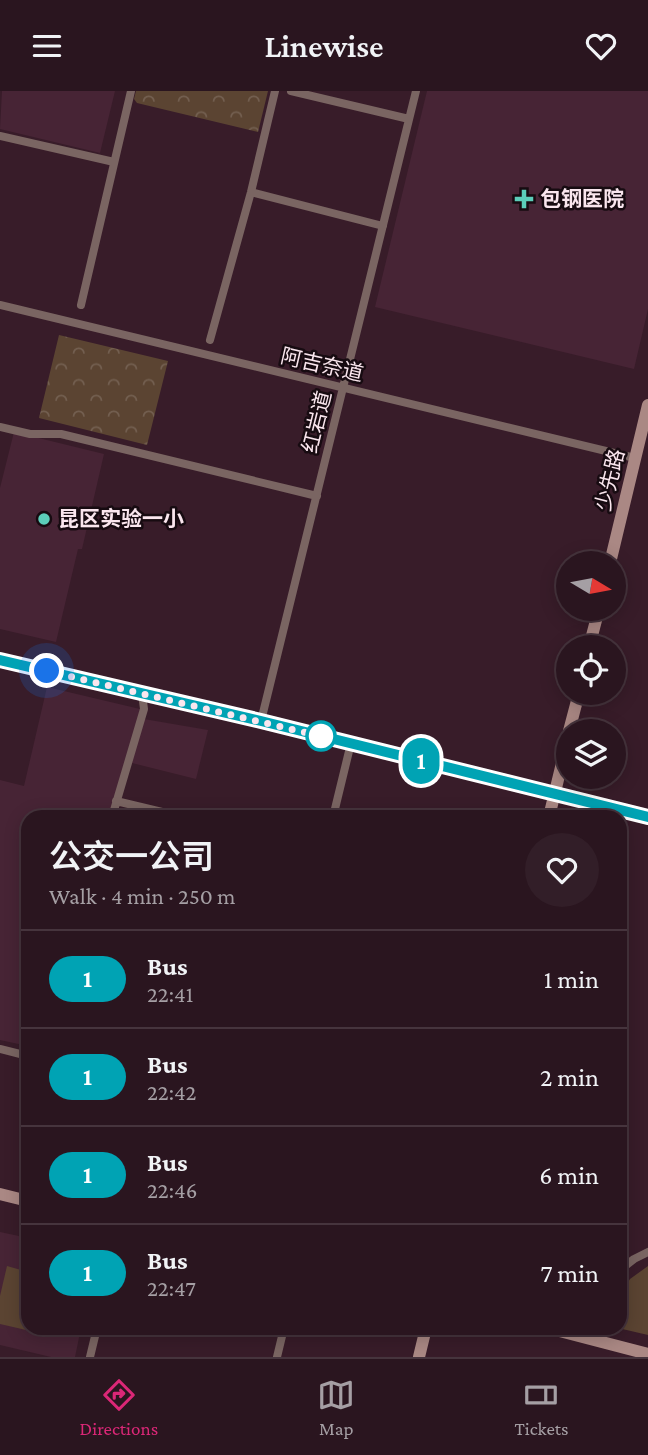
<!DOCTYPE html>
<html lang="en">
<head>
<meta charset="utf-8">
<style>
  body { margin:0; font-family:"Crimson Pro","Noto Sans SC",serif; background:#321e28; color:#f1f3f6; height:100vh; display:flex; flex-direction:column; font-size:26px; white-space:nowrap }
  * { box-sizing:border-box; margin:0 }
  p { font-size:23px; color:#a59fa4 }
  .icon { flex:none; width:38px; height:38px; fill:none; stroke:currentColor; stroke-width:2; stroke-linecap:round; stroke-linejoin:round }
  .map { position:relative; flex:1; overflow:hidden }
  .sheet { position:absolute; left:21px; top:719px; width:606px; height:525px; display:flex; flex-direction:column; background:#2a151f; border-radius:21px; box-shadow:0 4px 18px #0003,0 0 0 2px #46343d }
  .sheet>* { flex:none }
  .badge { padding:0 14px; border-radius:23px; font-size:24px; line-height:46px }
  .needle { width:46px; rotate:100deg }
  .tools { position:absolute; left:556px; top:460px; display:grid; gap:14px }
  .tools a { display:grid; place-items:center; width:70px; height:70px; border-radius:50%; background:#2a151f; box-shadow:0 4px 18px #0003,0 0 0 2px #46343d; font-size:35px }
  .you { position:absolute; width:35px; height:35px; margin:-18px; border:5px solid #fff; border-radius:50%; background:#1a73e8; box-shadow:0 0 0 10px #1a73e833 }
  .map>.badge { position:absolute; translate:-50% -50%; box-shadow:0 0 0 4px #fff }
  .round { display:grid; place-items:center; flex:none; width:74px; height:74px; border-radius:37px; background:#321e28 }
  .summary { display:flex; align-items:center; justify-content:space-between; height:119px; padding:0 28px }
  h1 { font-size:33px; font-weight:600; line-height:52px }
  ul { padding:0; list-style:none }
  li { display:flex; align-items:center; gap:21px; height:98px; padding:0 28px; border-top:2px solid #46343d }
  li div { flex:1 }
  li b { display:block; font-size:26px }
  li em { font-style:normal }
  li .badge { min-width:77px; font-weight:700; text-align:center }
  header { display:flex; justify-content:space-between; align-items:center; height:91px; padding:0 28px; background:#2a151f; font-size:32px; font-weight:600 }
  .tabs { display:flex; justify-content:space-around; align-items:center; height:98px; border-top:2px solid #46343d; background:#2a151f; font-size:19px; color:#a59fa4 }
  .tabs a { display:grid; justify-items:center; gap:4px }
  .tabs .active { color:#db2777 }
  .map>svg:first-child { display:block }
  .built { fill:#472435 }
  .park { fill:url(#park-crowns) }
  .garden { fill:#5b4432 }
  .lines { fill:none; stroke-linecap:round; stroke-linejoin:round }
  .street { stroke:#7a6562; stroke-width:8 }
  .secondary { stroke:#aa8884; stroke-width:12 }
  .line-casing { stroke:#fff; stroke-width:16 }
  .line { stroke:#00a3b4; stroke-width:10 }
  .walk { stroke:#fae6ee; stroke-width:7; stroke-dasharray:0 12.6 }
  .poi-dot { fill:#5cceba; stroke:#170b11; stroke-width:2.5 }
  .stop-dot { fill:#fff; stroke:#00a3b4; stroke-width:3.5 }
  .labels { text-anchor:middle; stroke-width:5; stroke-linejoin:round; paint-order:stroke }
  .poi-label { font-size:21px; font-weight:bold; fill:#fae6ee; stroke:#170b11; text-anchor:start }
  .street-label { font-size:21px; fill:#fae6ee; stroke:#170b11 }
</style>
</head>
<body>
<header><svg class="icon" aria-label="menu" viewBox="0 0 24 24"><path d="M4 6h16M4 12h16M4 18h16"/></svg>Linewise<svg class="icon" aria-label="heart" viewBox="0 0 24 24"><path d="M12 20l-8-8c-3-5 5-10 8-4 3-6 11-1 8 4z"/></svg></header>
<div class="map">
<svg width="648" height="1266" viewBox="0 0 648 1266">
  <defs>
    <pattern id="park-crowns" width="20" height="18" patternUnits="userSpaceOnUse" patternTransform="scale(1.75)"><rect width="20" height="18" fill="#5b4432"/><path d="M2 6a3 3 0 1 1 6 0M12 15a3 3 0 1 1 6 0" fill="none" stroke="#735f50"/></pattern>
  </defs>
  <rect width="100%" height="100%" fill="#381c29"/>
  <!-- built -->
  <path class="built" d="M2,0h113l-15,62 -100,-24z
    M427,0h221v218l-14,60 -259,-62z
    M14,341l90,22 -22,95h-4l-22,93 -56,-13v-141z
    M47,596l93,22 -2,9 70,12 -12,49 -64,-16 4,-32 -22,86h-86v229l-28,-6v-260l24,6z
    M0,1141l28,6v90h53l-6,29h-24l-51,-12z"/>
  <!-- park -->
  <path class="park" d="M136,0h132l-10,41 -121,-29 -3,-4z
    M59,244l109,26 -21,84 -108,-27z"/>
  <!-- garden -->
  <path class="garden" d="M7,1175l21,6v50l-2,8 -26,-6v-28z
    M648,1175v69l-30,-7 2,-33 10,-16z"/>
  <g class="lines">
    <!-- street -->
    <path class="street" d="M291,0l118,28
      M0,45l114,26
      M251,101l132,34
      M0,214l635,153
      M81,214l50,-214
      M210,249l41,-148 24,-101
      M0,336l30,7h31l256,62
      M261,630l155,-630
      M116,710l67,16
      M112,726l32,-108 -2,-15
      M333,726l18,-74
      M0,958l28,7
      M620,1179l14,-11 14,-7
      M587,1248l3,-11
      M90,1266l7,-29
      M277,1266l7,-29"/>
    <!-- secondary -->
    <path class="secondary" d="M610,472l38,-158
      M589,556l10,-38
      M0,569l261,61 387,96
      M569,640l10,-38
      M549,726l20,-83
      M0,1103l28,7
      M548,1237l100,26
      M419,1266l7,-29"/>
  </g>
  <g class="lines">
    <defs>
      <path id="line" d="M0,569l261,61 387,96"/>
    </defs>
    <!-- line casing -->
    <use href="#line" class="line-casing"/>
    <!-- line -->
    <use href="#line" class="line"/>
    <!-- walk -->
    <path class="walk" d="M47,580l281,67 -7,-2"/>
  </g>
  <!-- markers -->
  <g class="poi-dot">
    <path d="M520.5 97.5h7v7h7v7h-7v7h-7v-7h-7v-7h7z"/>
    <circle cx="44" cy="428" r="7"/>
  </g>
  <circle class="stop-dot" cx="321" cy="645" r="14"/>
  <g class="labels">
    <!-- poi labels -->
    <g class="poi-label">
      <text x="540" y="115">包钢医院</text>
      <text x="58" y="435">昆区实验一小</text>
    </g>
    <!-- street labels -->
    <g class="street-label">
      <text transform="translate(322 274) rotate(13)" y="7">阿吉奈道</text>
      <text transform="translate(317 331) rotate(-76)" y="7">红岩道</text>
      <text transform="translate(610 389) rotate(-76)" y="7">少先路</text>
    </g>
  </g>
</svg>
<div class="tools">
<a><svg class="needle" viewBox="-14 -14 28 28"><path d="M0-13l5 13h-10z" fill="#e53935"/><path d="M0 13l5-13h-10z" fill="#a59fa4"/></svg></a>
<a><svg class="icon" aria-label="locate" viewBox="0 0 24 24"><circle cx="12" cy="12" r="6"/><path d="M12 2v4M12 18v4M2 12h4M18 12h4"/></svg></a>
<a><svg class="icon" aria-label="layers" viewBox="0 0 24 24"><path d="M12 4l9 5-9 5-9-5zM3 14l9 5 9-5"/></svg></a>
</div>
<div class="you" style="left:47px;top:580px"></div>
<b class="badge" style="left:421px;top:670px;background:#00a3b4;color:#fff">1</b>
<section class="sheet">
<div class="summary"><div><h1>公交一公司</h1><p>Walk · 4 min · 250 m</p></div><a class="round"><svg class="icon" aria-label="heart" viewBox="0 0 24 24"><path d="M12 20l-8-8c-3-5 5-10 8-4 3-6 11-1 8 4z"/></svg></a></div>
<ul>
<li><span class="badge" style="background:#00a3b4;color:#fff">1</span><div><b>Bus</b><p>22:41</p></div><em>1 min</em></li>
<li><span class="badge" style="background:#00a3b4;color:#fff">1</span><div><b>Bus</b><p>22:42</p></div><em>2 min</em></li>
<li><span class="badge" style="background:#00a3b4;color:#fff">1</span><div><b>Bus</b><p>22:46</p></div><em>6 min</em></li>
<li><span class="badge" style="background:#00a3b4;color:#fff">1</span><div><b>Bus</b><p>22:47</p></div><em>7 min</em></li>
</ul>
</section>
</div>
<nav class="tabs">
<a class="active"><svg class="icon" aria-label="directions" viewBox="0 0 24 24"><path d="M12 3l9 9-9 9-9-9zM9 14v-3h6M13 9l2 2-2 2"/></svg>Directions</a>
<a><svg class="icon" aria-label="map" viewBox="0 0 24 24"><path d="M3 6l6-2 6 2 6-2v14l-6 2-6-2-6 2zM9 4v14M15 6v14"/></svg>Map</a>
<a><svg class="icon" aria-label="tickets" viewBox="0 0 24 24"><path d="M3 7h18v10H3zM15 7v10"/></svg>Tickets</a>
</nav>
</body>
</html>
